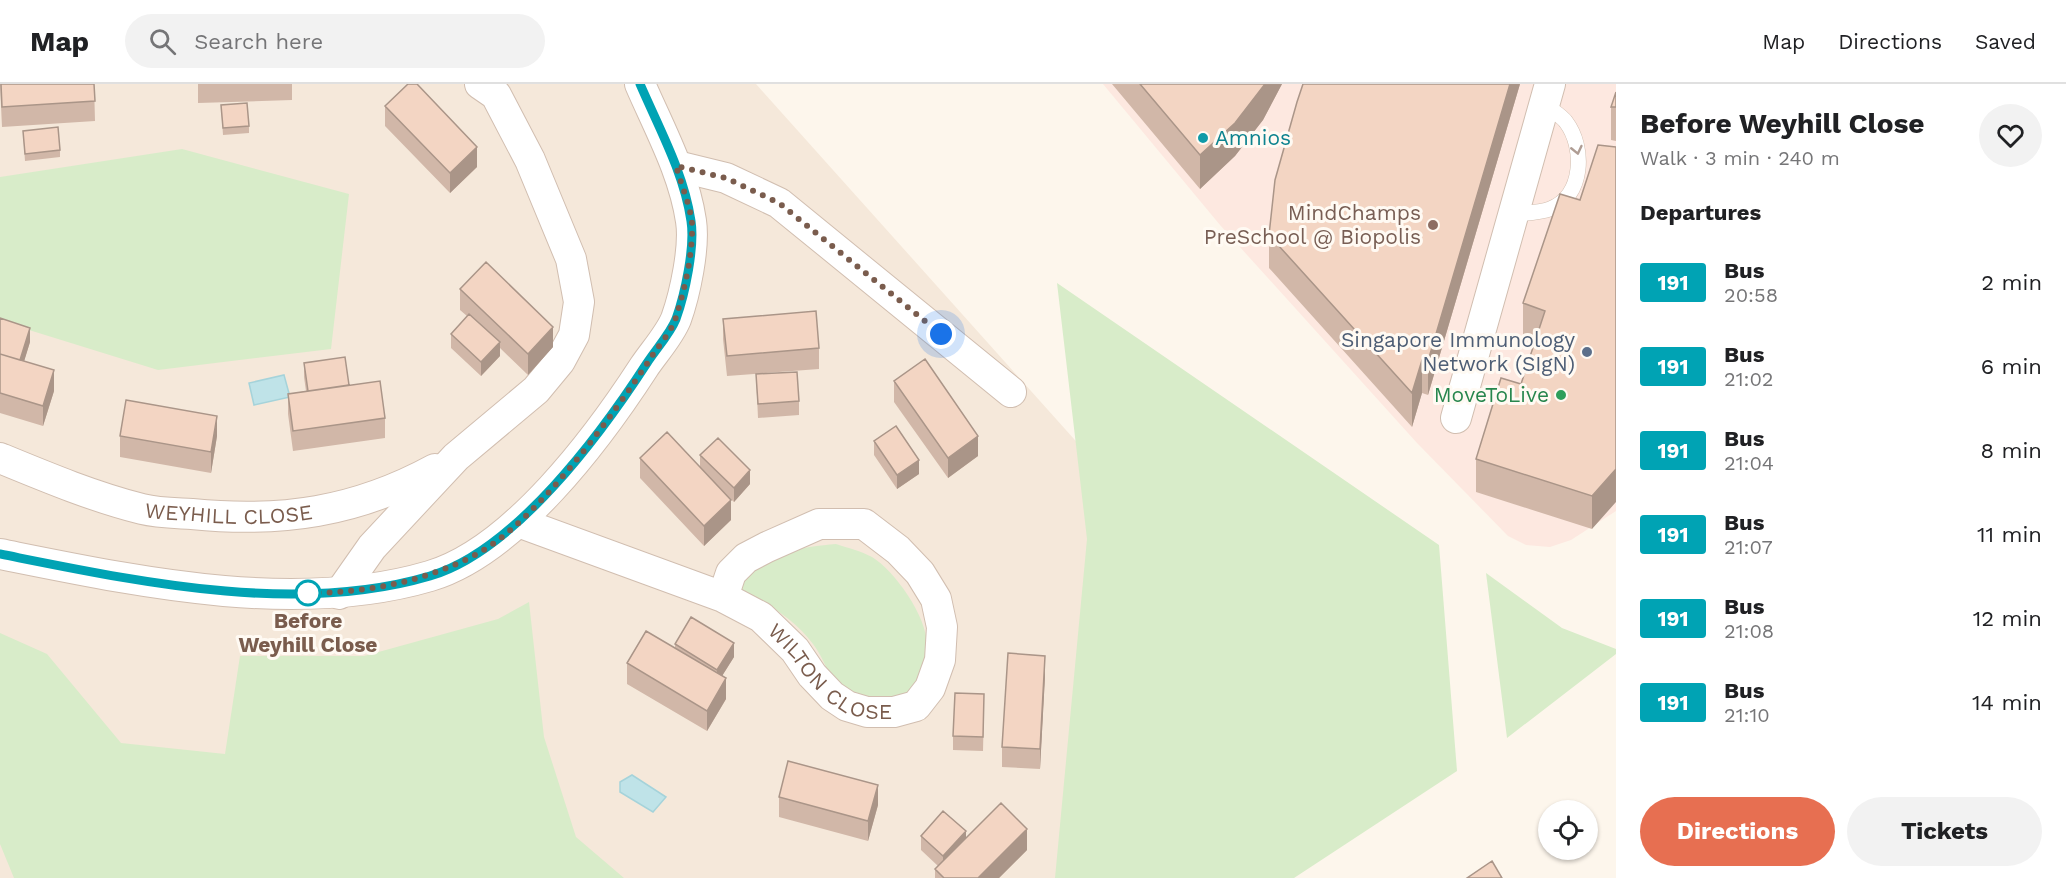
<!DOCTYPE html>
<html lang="en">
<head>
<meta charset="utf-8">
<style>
  body { margin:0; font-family:"Work Sans",sans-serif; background:#f2f2f2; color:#202124; height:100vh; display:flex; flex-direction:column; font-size:22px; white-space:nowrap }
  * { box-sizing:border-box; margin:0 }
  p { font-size:20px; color:#757577 }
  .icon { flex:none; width:33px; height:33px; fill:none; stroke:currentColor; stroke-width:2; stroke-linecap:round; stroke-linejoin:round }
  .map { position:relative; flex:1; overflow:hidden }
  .side { display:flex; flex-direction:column; background:#fff; width:450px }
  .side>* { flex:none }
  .badge { padding:0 12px; border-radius:4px; font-size:21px; line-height:39px }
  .tools { position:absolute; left:1538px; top:716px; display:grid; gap:12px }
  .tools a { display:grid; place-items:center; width:60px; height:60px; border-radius:50%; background:#fff; box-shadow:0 2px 4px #0004; font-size:30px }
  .you { position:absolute; width:30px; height:30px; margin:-15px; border:4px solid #fff; border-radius:50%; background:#1a73e8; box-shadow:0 0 0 9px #1a73e833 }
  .map>.badge { position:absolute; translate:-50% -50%; box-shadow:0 0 0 3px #fff }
  h2 { padding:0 24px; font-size:22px; line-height:54px }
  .round { display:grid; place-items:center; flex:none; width:63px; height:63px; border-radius:32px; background:#f2f2f2 }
  .head { display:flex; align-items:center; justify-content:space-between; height:102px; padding:0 24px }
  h1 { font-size:28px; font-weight:700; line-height:45px }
  .action { display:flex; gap:12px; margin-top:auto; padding:12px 24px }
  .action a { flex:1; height:69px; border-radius:36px; background:#e76f51; color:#fff; font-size:24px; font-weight:700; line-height:69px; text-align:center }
  .action a+a { background:#f2f2f2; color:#202124 }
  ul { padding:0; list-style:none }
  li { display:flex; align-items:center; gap:18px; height:84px; padding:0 24px }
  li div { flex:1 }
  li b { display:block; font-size:22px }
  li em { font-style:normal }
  li .badge { min-width:66px; font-weight:700; text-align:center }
  header { display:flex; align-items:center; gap:36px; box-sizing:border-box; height:84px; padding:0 30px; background:#fff; border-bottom:2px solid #e0e0e0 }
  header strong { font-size:28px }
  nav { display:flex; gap:33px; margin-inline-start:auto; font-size:21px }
  .search { width:420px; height:54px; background:#f2f2f2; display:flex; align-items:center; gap:15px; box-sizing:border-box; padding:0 21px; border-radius:33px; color:#757577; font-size:22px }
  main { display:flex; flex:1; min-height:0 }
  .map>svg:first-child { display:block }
  .residential { fill:#f5e8da }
  .commercial { fill:#fde8e0 }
  .green { fill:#d8ecc9 }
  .water { fill:#bfe3e8; stroke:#a5d3da; stroke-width:1.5 }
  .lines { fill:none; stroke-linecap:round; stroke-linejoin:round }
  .lane-casing { stroke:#d1beb0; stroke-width:16 }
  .street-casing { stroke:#d1beb0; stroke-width:32 }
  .lane { stroke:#fff; stroke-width:15 }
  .street { stroke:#fff; stroke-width:30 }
  .wall { fill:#d1b7a8 }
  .shaded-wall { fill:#aa9588 }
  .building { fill:#f3d5c3; stroke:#aa9588; stroke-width:1.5 }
  .oneway { stroke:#af9d94 }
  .line-casing { stroke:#fff; stroke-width:14 }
  .line { stroke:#00a3b4; stroke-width:9 }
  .walk { stroke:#7a5c4d; stroke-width:6; stroke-dasharray:0 10.8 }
  .culture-dot { fill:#0f9aa8; stroke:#fffaf3; stroke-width:2 }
  .education-dot { fill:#8d6e63; stroke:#fffaf3; stroke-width:2 }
  .service-dot { fill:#5c6f8a; stroke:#fffaf3; stroke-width:2 }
  .leisure-dot { fill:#2e9e5b; stroke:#fffaf3; stroke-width:2 }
  .stop-dot { fill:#fff; stroke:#00a3b4; stroke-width:3 }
  .labels { text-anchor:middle; stroke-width:6; stroke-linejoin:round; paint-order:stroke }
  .culture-label { font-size:21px; fill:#0d838f; stroke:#fffaf3; text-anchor:start }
  .education-label { font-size:21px; fill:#785e54; stroke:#fffaf3; text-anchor:end }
  .service-label { font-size:21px; fill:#4e5e75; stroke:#fffaf3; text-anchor:end }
  .leisure-label { font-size:21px; fill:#27864d; stroke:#fffaf3; text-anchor:end }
  .street-label { font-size:21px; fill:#7a5c4d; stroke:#fffaf3 }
  .stop-label { font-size:21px; font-weight:bold; fill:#7a5c4d; stroke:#fffaf3 }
</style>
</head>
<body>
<header>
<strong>Map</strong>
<div class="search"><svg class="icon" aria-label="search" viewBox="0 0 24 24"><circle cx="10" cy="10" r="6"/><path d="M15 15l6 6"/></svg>Search here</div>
<nav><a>Map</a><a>Directions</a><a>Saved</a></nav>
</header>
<main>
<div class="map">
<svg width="1616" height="794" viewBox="0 0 1616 794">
  <rect width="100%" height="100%" fill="#fdf6ec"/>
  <!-- residential -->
  <path class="residential" d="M0,0h756l404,451 -58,343h-1102z"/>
  <!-- commercial -->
  <path class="commercial" d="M1103,0h513v427l-45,29 -21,7 -24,-2 -18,-9 -91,-93 -197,-218z"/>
  <!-- green -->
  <path class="green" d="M182,65l167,45 -18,155 -173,21 -158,-49v-144z
    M1057,199l382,262 18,226 -163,107h-239l32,-339z
    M836,460c12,4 25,7 36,13 23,14 56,61 55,89 -1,23 -12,42 -24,60l-66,-16c-8,-15 -14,-33 -24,-46 -20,-27 -51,-44 -81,-58 38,-31 56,-38 104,-42z
    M1486,489l76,55 54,21v5l-109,84z
    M529,518l15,135 32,100 48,41h-610l-14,-34v-211l47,21 74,89 104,11 15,-98h124l134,-37z"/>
  <!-- water -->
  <path class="water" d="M284,291l6,22 -36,8 -5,-22z
    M632,691l34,22 -13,15 -33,-20v-10z"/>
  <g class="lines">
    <defs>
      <path id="lane" d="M1513,130c12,-1 26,-1 37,-5 34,-13 35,-62 16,-87 -5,-7 -15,-12 -22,-18"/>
      <g id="street">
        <path d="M677,82l49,12 53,25 232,189"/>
        <path d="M1456,334l94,-334"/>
        <path id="s1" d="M0,374c46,19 94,39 142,51 16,4 34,4 50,5 89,9 164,-2 243,-45"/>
        <path id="s2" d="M518,438l205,75 38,20 34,33 17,25 20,21 15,10 20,6h27l22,-6 14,-18 10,-28 2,-33 -6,-28 -16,-26 -22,-23 -34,-26h-45l-52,23 -21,11 -15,15 -8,24"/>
        <path d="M0,470c135,27 295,62 430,22 84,-25 168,-138 214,-209 10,-15 25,-31 32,-48 9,-25 19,-72 15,-98 -7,-48 -32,-93 -51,-137"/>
        <path d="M339,510l33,-47 84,-90 80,-67 24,-29 14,-26 5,-33 -8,-43 -41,-99 -34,-65 -16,-11"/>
      </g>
    </defs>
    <!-- lane casing -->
    <use href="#lane" class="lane-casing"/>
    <!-- street casing -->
    <use href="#street" class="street-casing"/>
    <!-- lane -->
    <use href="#lane" class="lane"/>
    <!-- street -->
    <use href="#street" class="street"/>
  </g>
  <!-- wall -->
  <path class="wall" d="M0,0h94l1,37 -93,6z
    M198,0h94v16l-94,3z
    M1112,0h170l-19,36 -28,36 -35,33z
    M1520,0l-92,311 -6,-2 -10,34 -143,-159v-33z
    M1616,8v49l-5,-1v-33z
    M221,21l28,21v7l-26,2z
    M385,22l92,61 -27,26 -65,-67z
    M23,47l37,19v7l-35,4z
    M1616,63l-24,382 -116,-37v-33l45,-75 14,-43 -12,-4v-34l57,-103z
    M460,205l93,58 -25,28 -28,-27v8l-19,20 -30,-28v-14l16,-18 -7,-6z
    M0,234l30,24 -6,19 30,30 -11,35 -43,-13z
    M723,235l96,29v21l-92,7 -4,-37z
    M304,279l45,22 36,33v20l-92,13 -5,-37v-20l18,-3 -2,-14z
    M756,290l43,27v14l-41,3z
    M894,297l84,75 -30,22 -54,-76z
    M120,352h97l-6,37 -91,-16z
    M874,357l45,33 -22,15 -23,-34z
    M700,371l50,29 -16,18 -11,-10 8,28 -27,26 -64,-68v-20l60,9z
    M675,560l59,13 -12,19 4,23 -19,32 -80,-47v-21l48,-15z
    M1045,592l-5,93 -38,-2v-20z
    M984,624l-1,43 -30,-1v-14z
    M779,713l99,8 -10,36 -89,-24z
    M921,752l45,2 61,12 -28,28h-64v-9l3,-3 -17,-16z"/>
  <!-- shaded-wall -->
  <path class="shaded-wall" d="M1265,0h17l-19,36 -28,36 -35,33v-34z
    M1510,0h10l-92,311v-34z
    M477,63v20l-27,26v-20z
    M553,243v20l-25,28v-21z
    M30,244v14l-11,36v-14z
    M500,258v14l-19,20v-14z
    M1422,276v33l-10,34v-34z
    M54,286v21l-11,35v-20z
    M217,332v20l-6,37v-21z
    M978,352v20l-30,22v-20z
    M919,376v14l-22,15v-14z
    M1616,385v33l-24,27v-33z
    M750,386v14l-16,18v-14z
    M731,416v20l-27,26v-20z
    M734,559v14l-17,27v-14z
    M1045,572v20l-5,93v-20z
    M726,594v21l-19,32v-20z
    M878,701v20l-10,36v-20z
    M1027,745v21l-28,28h-21z
    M966,747v14l-23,25v-14z"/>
  <!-- building -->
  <path class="building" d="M1,0h93l1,17 -93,6z
    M408,0h9l60,63 -27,26 -65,-67z
    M1140,0h125l-30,39 -35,32z
    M1303,0h207l-82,277 -6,-1 -10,33 -143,-158 6,-55 22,-78z
    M1616,8v15h-5z
    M247,19l2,23 -26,2 -2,-23z
    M58,43l2,23 -35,4 -2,-23z
    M1598,61l18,2v322l-24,27 -116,-37 25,-81 20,6 24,-73 -22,-8 37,-109 20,6z
    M486,178l67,65 -25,27 -68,-65z
    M816,227l3,37 -92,8 -4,-37z
    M469,230l31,28 -19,20 -30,-28z
    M0,234l30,10 -10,32 -20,-6z
    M0,270l54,16 -11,36 -43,-13z
    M345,273l4,28 -41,6 -4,-28z
    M925,275l53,77 -30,22 -54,-77z
    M797,288l2,29 -41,3 -2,-30z
    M380,297l5,37 -92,13 -5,-37z
    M126,316l91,16 -6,36 -91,-16z
    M896,342l23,34 -22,15 -23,-34z
    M667,348l64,68 -27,26 -64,-68z
    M718,354l32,32 -16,18 -34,-33z
    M691,533l43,26 -17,27 -42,-26z
    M646,547l80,47 -19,33 -80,-48z
    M1008,569l37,3 -5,93 -38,-2z
    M955,609l29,1 -1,43 -30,-1z
    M788,677l90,24 -10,36 -89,-24z
    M1001,719l26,26 -49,49h-34l-9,-9z
    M943,727l23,20 -23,25 -22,-20z
    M1492,777l10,17h-35z"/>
  <!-- one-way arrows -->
  <defs><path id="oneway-chevron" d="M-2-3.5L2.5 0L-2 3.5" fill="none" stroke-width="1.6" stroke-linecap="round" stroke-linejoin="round" transform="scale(1.5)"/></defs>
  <use class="oneway" href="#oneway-chevron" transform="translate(1577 66) rotate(77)"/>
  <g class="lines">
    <defs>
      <path id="line" d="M0,470c136,27 295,62 430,22 85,-25 171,-142 217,-213 9,-14 23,-29 29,-44 9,-25 19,-72 15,-98 -7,-48 -32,-93 -51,-137"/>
    </defs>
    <!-- line casing -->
    <use href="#line" class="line-casing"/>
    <!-- line -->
    <use href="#line" class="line"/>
    <!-- walk -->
    <path class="walk" d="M308,509c57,0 116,-11 167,-38 61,-32 139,-141 177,-199 8,-12 20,-25 24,-39 9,-29 17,-63 16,-94 -2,-18 -11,-39 -16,-57l50,12 53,25 162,131"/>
  </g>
  <!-- markers -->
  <circle class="culture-dot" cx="1203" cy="54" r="6"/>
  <circle class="education-dot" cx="1433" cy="141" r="6"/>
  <circle class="service-dot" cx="1587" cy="268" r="6"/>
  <circle class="leisure-dot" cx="1561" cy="311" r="6"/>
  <circle class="stop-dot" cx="308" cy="509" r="12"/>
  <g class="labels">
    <!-- culture labels -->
    <g class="culture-label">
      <text x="1215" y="61">Amnios</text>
    </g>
    <!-- education labels -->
    <g class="education-label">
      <text x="1421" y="136">MindChamps<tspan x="1421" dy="24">PreSchool @ Biopolis</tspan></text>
    </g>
    <!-- service labels -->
    <g class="service-label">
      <text x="1575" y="263">Singapore Immunology<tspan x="1575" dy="24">Network (SIgN)</tspan></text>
    </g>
    <!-- leisure labels -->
    <g class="leisure-label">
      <text x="1549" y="318">MoveToLive</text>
    </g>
    <!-- street labels -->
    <g class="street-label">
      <text dy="7" stroke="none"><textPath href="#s1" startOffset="238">WEYHILL CLOSE</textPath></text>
      <text dy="7" stroke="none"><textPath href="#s2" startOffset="354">WILTON CLOSE</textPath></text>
    </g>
    <!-- stop labels -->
    <g class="stop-label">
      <text x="308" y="544">Before<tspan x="308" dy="24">Weyhill Close</tspan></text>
    </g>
  </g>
</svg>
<div class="tools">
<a><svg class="icon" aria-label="locate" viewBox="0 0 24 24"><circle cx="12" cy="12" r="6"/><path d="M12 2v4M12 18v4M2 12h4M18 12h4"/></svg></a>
</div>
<div class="you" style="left:941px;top:250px"></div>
</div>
<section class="side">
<div class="head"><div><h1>Before Weyhill Close</h1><p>Walk · 3 min · 240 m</p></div><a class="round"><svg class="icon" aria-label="heart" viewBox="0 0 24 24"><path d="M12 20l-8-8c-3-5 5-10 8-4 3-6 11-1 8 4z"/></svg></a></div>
<h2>Departures</h2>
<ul>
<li><span class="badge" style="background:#00a3b4;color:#fff">191</span><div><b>Bus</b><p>20:58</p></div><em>2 min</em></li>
<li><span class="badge" style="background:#00a3b4;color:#fff">191</span><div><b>Bus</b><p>21:02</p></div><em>6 min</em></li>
<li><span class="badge" style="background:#00a3b4;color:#fff">191</span><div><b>Bus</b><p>21:04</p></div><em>8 min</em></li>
<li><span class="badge" style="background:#00a3b4;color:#fff">191</span><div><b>Bus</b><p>21:07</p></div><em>11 min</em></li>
<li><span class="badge" style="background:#00a3b4;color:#fff">191</span><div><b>Bus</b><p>21:08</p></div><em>12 min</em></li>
<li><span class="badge" style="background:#00a3b4;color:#fff">191</span><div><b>Bus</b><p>21:10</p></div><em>14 min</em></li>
</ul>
<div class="action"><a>Directions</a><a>Tickets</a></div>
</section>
</main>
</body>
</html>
